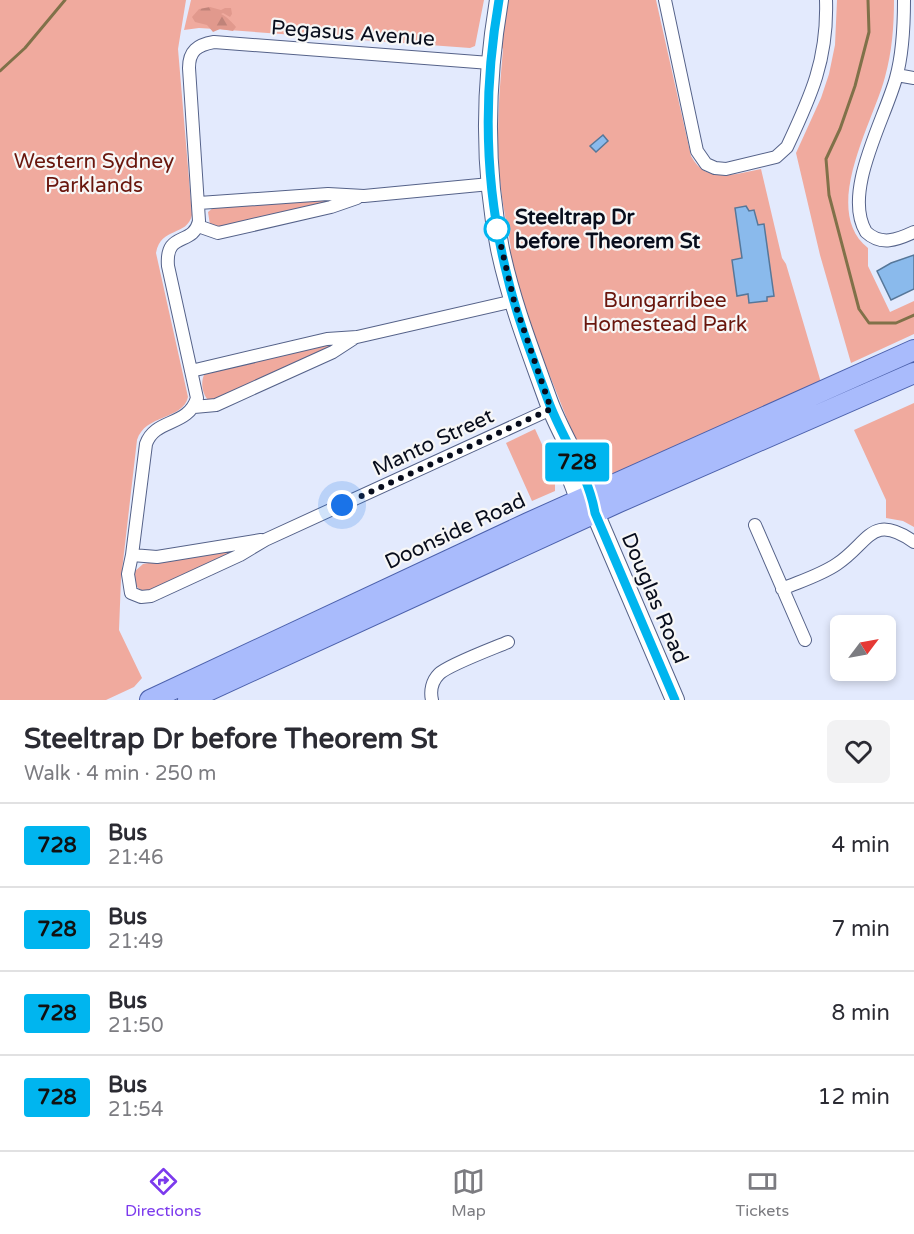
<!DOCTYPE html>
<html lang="en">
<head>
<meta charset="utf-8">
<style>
  body { margin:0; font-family:"Varela Round",sans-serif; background:#f2f2f3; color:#2b2b33; height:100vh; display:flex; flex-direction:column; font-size:22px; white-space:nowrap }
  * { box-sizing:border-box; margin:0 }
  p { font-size:20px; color:#7c7c81 }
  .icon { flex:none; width:33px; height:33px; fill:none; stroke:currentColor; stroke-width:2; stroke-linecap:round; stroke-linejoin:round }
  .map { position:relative; height:700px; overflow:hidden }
  .sheet { display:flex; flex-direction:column; background:#fff; flex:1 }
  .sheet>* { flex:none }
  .badge { padding:0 12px; border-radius:4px; font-size:21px; line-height:39px }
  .needle { width:39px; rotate:58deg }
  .buttons { position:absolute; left:830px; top:615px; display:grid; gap:12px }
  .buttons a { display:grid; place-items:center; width:66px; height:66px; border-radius:9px; background:#fff; box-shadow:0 3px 9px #0003; font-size:30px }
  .you { position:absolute; width:30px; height:30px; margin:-15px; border:4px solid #fff; border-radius:50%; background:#1a73e8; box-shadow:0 0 0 9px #1a73e833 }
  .map>.badge { position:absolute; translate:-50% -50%; box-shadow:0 0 0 3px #fff }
  .round { display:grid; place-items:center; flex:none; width:63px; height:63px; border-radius:9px; background:#f2f2f3 }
  .overview { display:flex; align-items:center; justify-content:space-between; height:102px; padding:0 24px }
  h1 { font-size:28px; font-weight:800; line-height:45px }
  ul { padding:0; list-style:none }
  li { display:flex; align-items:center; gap:18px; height:84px; padding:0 24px; border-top:2px solid #e1e1e2 }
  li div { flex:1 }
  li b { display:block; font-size:22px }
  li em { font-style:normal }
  li .badge { min-width:66px; font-weight:700; text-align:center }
  .tab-bar { display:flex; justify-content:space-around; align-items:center; height:84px; border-top:2px solid #e1e1e2; background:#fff; font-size:16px; color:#7c7c81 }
  .tab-bar a { display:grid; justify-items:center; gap:3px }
  .tab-bar .current { color:#7c3aed }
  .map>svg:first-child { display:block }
  .green { fill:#f0aa9e }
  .forest { fill:url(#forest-firs) }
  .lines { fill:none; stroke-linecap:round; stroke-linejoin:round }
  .stream { stroke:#807149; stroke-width:3 }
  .building { fill:#8abaec; stroke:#567799; stroke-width:1.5 }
  .street-casing { stroke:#556289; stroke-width:14 }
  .secondary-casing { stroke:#556289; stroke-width:20 }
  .primary-casing { stroke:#4c61ac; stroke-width:22 }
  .street { stroke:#fff; stroke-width:12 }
  .secondary { stroke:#fff; stroke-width:18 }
  .primary { stroke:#a9bbfc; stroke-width:20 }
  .line-casing { stroke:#fff; stroke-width:14 }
  .line { stroke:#00b5ef; stroke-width:9 }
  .walk { stroke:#080d1c; stroke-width:6; stroke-dasharray:0 10.8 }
  .stop-dot { fill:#fff; stroke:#00b5ef; stroke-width:3 }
  .labels { text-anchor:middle; stroke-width:4.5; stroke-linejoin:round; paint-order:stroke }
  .street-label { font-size:21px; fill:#080d1c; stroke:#f7f7f7 }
  .park-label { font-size:21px; fill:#69160d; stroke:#f7f7f7 }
  .stop-label { font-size:21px; font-weight:bold; fill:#080d1c; stroke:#f7f7f7; text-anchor:start }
</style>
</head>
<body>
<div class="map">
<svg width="914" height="700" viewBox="0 0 914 700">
  <defs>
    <pattern id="forest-firs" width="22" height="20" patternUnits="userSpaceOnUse" patternTransform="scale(1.5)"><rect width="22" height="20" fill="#e1998d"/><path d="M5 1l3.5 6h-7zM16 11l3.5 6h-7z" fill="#c08379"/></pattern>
  </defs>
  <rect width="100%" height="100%" fill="#e3eafd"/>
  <!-- green -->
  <path class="green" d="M0,0h186l-8,49 14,166c-5,22 -31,11 -36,38l32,144c-5,23 -43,17 -51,43l-16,139 -2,51 23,48 -8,9 -28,13h-106z
    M191,0h293l-9,46 -5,2 -255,-19 -16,-1 -15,2z
    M506,0h150l35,156c15,29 44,18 70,13l21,89 4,6 36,122 -218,97 -13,-4 -63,-158 -20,-67 3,-6c-3,-19 -8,-39 -10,-59 -6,-47 -2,-93 2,-140l-4,-5z
    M837,0h57c0,26 -2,52 -9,77 -12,46 -65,133 -17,171v18l22,46 24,-11v33l-63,29 -31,-108 -24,-102 25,-55 8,-24 6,-29z
    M329,199v3l-113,27 -6,-4 -2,-13 5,-4z
    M330,344l1,3 -115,54h-7c-7,-6 -9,-20 -4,-28z
    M914,403v124l-11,-6 -17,-3v-18l-32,-70z
    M535,429l20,44v18l-23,10 -26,-58z
    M235,547l4,3 -84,39c-16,4 -21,0 -21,-17l9,-8z"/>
  <!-- forest -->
  <path class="forest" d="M210,7l11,3 4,-2h6l1,6 -2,3 -7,-4 -2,1c4,1 12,9 15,13l-3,4 -13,-2 -7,3 -6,-7 -12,-3 -3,-5 7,-8z"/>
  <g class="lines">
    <!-- stream -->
    <path class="stream" d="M868,0l1,32 -14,54 -15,43 -14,30 3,36 30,114 10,14h27l18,-8
      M0,71l25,-23 40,-48"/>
  </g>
  <!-- building -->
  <path class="building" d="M603,135l5,6 -12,11 -6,-6z
    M746,206l3,5 5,-1 4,15 6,-1 10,72 -7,1v4l-18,2 -1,-9 -11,2 -5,-36 10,-2 -7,-50z
    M914,255v34l-23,11 -14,-29 14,-8z"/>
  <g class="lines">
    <defs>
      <path id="street" d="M665,0l32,151 9,13 9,4 11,1 50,-12 11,-10c24,-51 41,-88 39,-147
        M904,0c0,26 -1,53 -8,78 -11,41 -54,114 -30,154 15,14 31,8 48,0
        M490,63l-276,-21c-17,3 -25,9 -25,26l10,153c-6,26 -34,9 -31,45l29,132c-9,29 -42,20 -51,46l-14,111 -4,19 3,19 10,4 10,-1 89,-41 25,-15 286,-131
        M897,75l17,3
        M199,203l129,-9 36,2 126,-12
        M198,226l20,7 113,-26 26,-9
        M191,371l136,-32 30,-2 157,-36
        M194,407l22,-2 117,-53 20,-13
        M755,525l50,115
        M132,555l25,2 104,-17
        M782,589c19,-8 39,-14 55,-25 32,-21 34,-52 77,-22
        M432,700c-2,-9 0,-19 7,-26 9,-9 55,-26 69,-32"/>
      <path id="secondary" d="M499,0c-14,83 -16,166 1,249 11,52 30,101 48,151 14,39 40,72 47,113l80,187
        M564,459l16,42 9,7"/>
      <path id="primary" d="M150,700l378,-177 386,-173
        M188,700l431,-198 295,-129"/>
    </defs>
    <!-- street casing -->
    <use href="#street" class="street-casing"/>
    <!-- secondary casing -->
    <use href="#secondary" class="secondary-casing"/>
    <!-- primary casing -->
    <use href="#primary" class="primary-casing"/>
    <!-- street -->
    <use href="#street" class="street"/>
    <!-- secondary -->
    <use href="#secondary" class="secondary"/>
    <!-- primary -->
    <use href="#primary" class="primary"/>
  </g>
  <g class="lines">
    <defs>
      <path id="line" d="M499,0c-16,92 -15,184 8,275 10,43 26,84 41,125 14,39 40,72 47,113l80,187"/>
    </defs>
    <!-- line casing -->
    <use href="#line" class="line-casing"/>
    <!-- line -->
    <use href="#line" class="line"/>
    <!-- walk -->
    <path class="walk" d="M342,505l209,-96 -37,-108 -17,-72"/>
  </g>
  <!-- markers -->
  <circle class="stop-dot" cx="497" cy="229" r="12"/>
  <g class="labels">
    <!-- street labels -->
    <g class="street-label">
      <text transform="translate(353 33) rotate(4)" y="7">Pegasus Avenue</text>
      <text transform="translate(433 442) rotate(-25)" y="7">Manto Street</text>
      <text transform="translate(455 531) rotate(-25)" y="7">Doonside Road</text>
      <text transform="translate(655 598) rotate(67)" y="7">Douglas Road</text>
    </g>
    <!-- park labels -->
    <g class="park-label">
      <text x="94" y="168">Western Sydney<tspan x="94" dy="24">Parklands</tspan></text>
      <text x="665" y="307">Bungarribee<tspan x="665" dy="24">Homestead Park</tspan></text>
    </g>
    <!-- stop labels -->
    <g class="stop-label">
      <text x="515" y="224">Steeltrap Dr<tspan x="515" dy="24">before Theorem St</tspan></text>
    </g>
  </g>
</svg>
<div class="buttons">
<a><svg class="needle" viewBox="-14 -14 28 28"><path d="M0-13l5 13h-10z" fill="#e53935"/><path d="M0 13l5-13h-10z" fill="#7c7c81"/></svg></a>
</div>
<div class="you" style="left:342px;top:505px"></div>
<b class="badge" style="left:577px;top:462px;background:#00b5ef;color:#111">728</b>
</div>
<section class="sheet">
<div class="overview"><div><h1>Steeltrap Dr before Theorem St</h1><p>Walk · 4 min · 250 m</p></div><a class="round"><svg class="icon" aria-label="heart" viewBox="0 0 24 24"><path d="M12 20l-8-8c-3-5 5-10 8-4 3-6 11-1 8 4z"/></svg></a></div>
<ul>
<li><span class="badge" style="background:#00b5ef;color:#111">728</span><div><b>Bus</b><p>21:46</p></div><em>4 min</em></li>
<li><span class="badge" style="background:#00b5ef;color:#111">728</span><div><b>Bus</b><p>21:49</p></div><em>7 min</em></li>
<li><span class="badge" style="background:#00b5ef;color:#111">728</span><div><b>Bus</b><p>21:50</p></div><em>8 min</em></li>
<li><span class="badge" style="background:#00b5ef;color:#111">728</span><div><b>Bus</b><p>21:54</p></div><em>12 min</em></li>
</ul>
</section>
<nav class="tab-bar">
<a class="current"><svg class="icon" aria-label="directions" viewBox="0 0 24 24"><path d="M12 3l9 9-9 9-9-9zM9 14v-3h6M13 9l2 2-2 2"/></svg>Directions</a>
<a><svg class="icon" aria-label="map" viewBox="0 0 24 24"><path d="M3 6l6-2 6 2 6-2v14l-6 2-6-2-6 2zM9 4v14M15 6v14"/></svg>Map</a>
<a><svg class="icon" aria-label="tickets" viewBox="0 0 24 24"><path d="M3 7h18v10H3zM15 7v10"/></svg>Tickets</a>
</nav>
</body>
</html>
